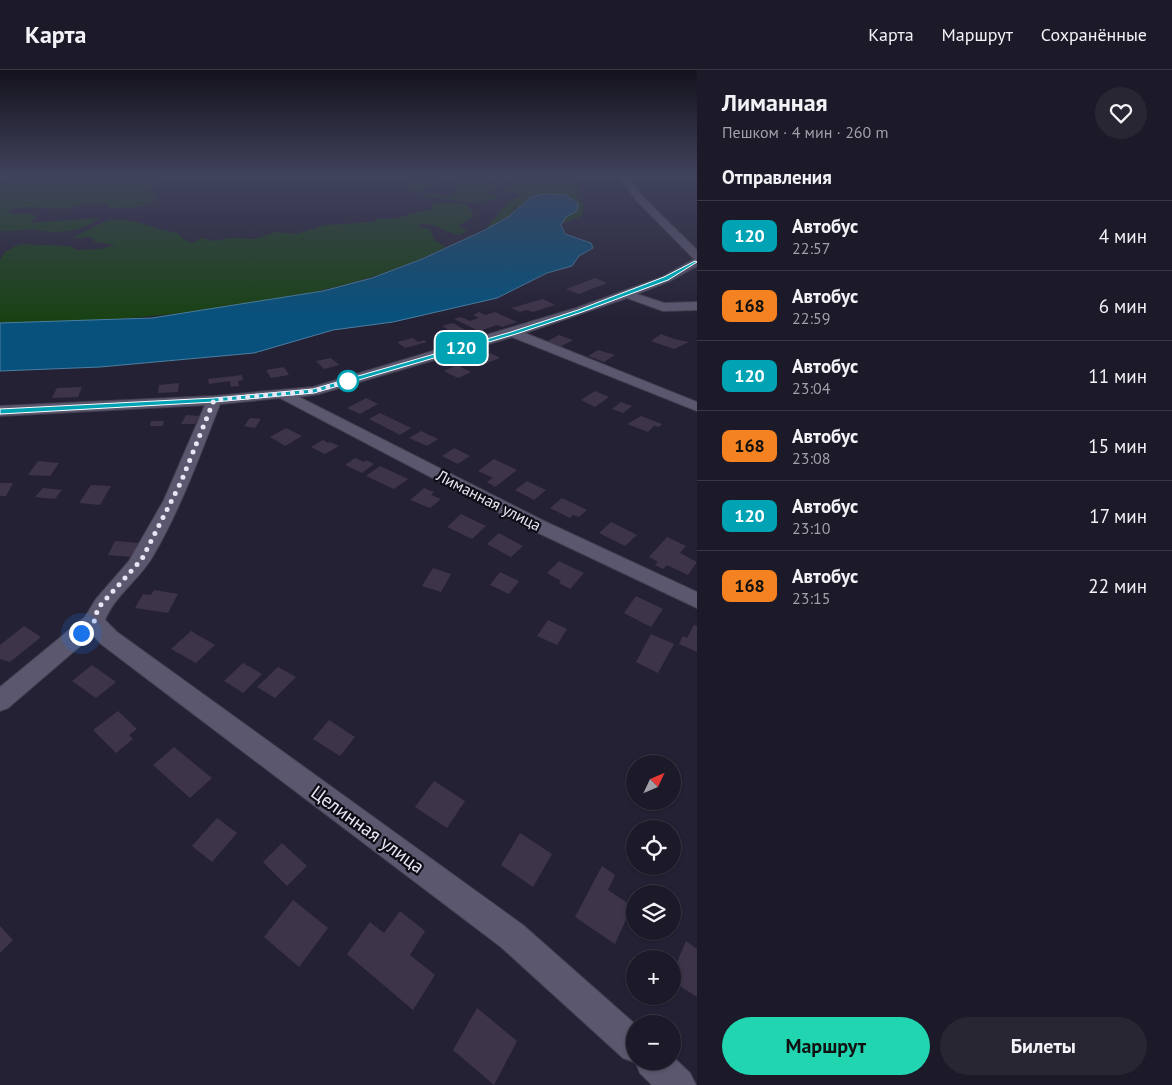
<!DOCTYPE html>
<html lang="ru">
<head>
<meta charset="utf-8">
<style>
  body { margin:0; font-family:"PT Sans",sans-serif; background:#292634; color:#f1f3f6; height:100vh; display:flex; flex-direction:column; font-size:19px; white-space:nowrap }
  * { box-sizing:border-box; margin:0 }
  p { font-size:16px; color:#a0a0a8 }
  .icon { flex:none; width:28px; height:28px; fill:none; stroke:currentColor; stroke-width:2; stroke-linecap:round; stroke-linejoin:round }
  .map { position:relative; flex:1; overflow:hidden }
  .sheet { display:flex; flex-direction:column; background:#1c1928; width:475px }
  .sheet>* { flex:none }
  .badge { padding:0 10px; border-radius:8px; font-size:18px; line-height:32px }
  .needle { width:32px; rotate:46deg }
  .fabs { position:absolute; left:626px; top:685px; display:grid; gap:10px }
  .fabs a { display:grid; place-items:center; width:55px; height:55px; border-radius:50%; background:#1c1928; box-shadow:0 1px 4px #0004,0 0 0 1px #3a3845; font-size:25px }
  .you { position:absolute; width:25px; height:25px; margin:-12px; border:4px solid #fff; border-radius:50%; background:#1a73e8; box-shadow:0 0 0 8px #1a73e833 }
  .map>.badge { position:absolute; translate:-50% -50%; box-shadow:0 0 0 2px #fff }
  h2 { padding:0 25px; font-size:19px; line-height:45px }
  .round { display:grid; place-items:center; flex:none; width:52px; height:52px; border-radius:26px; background:#292634 }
  .overview { display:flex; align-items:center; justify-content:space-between; height:85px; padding:0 25px }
  h1 { font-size:24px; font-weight:700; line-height:38px }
  .action { display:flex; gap:10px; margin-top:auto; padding:10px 25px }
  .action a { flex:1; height:58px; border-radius:30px; background:#20d5b0; color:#111; font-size:20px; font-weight:700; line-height:58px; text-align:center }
  .action a+a { background:#292634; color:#f1f3f6 }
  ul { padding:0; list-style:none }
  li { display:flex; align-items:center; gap:15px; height:70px; padding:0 25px; border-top:1px solid #3a3845 }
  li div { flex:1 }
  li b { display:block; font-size:19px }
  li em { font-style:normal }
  li .badge { min-width:55px; font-weight:700; text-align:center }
  header { display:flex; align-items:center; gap:30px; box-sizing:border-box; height:70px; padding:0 25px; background:#1c1928; border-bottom:1px solid #3a3845 }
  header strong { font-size:24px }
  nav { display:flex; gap:28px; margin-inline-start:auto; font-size:18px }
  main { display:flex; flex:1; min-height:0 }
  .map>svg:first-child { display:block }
  .green { fill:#194214; fill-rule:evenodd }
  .water { fill:#07517c; stroke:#4a7ea0 }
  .building { fill:#3e3449 }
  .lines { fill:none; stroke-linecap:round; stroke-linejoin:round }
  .minor-casing { stroke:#423f50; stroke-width:2 }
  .minor { fill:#5b576f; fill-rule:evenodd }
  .line { fill:#00a3b4; stroke:#fff }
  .walk { stroke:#e8e6f4; stroke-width:5; stroke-dasharray:0 9 }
  .stop-dot { fill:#fff; stroke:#00a3b4; stroke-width:2.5 }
  .labels { text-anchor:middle; stroke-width:4.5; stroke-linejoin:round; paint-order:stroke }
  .street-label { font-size:16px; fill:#e8e6f4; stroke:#0e0c15 }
  .near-street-label { font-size:19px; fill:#e8e6f4; stroke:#0e0c15 }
</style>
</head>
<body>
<header>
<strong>Карта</strong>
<nav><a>Карта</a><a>Маршрут</a><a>Сохранённые</a></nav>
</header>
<main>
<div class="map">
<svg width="697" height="1015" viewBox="0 0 697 1015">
  <rect width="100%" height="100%" fill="#252135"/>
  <!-- green -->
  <path class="green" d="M15,106l26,2 5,-2h48l-11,2 16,4 34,-6 22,4 4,5 -12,3 6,6 2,8 -15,5 -31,1 -3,-4h-23l-15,5 -43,-2 -15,2v4l22,1 4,3 -6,6 70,-5c-15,12 -38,16 -57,13 -4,0 -7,-2 -11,-2 -11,1 -21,3 -32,2v-46l14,-5z
    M296,106h185l8,11 4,-5 -4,-5 3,-1 15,1 -4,9 -16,7 14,4 -22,6 -51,-6 -22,-10 -4,-11 -6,1 -4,7zM450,111l6,2 -3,13 -28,-3 -5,-4z
    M511,106l66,1 4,6 -3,2 3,6 -5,2 1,4 6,6 -1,13 -21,8 5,-7 11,-6 -61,-4 -8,10 -23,13c12,-14 20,-27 36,-36l-19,-2 5,-4z
    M448,132l19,2 7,12 -16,10 9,5c-16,13 -28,-14 -51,-5l14,3 4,11 12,7c-70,35 -145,50 -222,61 -75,10 -149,15 -224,15v-64l6,-8 14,-7 49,2 8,4 23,-1 16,-4 -21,-3 -3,-5 -21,1c12,-4 30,-16 39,-18 23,-4 45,11 68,13l5,6 9,4 9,-5 13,3 18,-3 23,1 21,-7 20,2 30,-9 48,-3 2,-3h18l37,-10 1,-6z"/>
  <!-- water -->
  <path class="water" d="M545,124l20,1 13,8 -1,8 -11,6 -5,8 4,9 26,9 2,5 -14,8 -7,10 -25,7 -50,25 -104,24 -60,8 -79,23 -154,14 -100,4v-48l152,-5 171,-27 49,-13 50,-19 63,-29 23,-13 23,-20z"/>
  <!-- building -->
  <path class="building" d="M595,208l12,5 -28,11 -13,-5z
    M543,229l12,6 -22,7 -6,-2 -7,2 -9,-4z
    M479,242l6,3 10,-3 22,10 -15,5 -5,-2 -18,6 -25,-12 7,-2 9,4 9,-3 -6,-3z
    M453,253l12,7 -12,3 -11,-7z
    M661,264l13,5 15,3 -15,7 -23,-8z
    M559,265l14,5 -13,7 -14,-5z
    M413,268l5,4 6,-2 3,2 -22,6 -8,-6z
    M598,280l17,5 -11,7 -16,-6z
    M491,283l9,5 -16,6 -9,-5z
    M331,288l8,7 -15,4 -8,-8z
    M457,295l14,7 -13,6 -14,-7z
    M284,297l5,8 -18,3 -5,-8z
    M242,305l1,5 -5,1 1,5 -8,1 -1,-6 -21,3 -1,-5z
    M179,313l-1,9 -20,1 1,-8z
    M82,317l-4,10 -26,1 5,-10z
    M595,321l14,6 -14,10 -14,-7z
    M366,328l12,6 -18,10 -13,-6z
    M621,332l11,4 -9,7 -11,-4z
    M380,343l31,15 -11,7 -31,-16z
    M186,345l13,1 -4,8h-14z
    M641,346l21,8 -3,3 -5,-1 -6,6 -21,-8z
    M250,348l11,1 -6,9 -11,-2z
    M151,351h13l-1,5h-13z
    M286,358l16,8 -17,10 -15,-9z
    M421,361l17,8 -11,7 -18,-8z
    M323,370l5,3 2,-1 9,4 -14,8 -14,-7z
    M454,378l16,8 -12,8 -16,-8z
    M355,388l9,4 2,-2 8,4 -12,9 -17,-8z
    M494,389l23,11 -22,17 -8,-5 6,-4 -15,-7z
    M38,391l21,2 -9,13 -22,-1z
    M380,396l28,13 -14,10 -28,-13z
    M527,411l19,9 -12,10 -19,-10z
    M0,413h13l-7,13h-6z
    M91,415l20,1 -11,19 -21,-2z
    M43,418l19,2 -7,9 -20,-2z
    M424,418l10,4 -3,3 10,4 -11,9 -20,-8z
    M562,428l25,12 -8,7 -6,-2 -3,3 -20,-10z
    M461,444l25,12 -14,13 -25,-12z
    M611,452l26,13 -12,11 -26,-13z
    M499,463l24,13 -12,11 -24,-13z
    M667,467l19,9 -6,7 17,9 -9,13 -21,-10 -4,4 -8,-4 3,-3 -9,-5z
    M115,471l25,2 -7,14 -25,-2z
    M559,491l25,12 -14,16 -11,-6 2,-2 -14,-8z
    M433,498l18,6 -10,18 -19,-6z
    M500,502l19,9 -10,13 -19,-9z
    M154,520l24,4 -10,19 -33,-5 8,-14 8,1z
    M636,526l27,13 -12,18 -27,-14z
    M548,550l19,9 -10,16 -20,-9z
    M694,555l3,1v26l-18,-8 4,-8 4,2z
    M24,556l17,11 -31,25 -10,-3v-14z
    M191,561l24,14 -19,18 -25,-14z
    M651,564l23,10 -16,29 -22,-11z
    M243,593l19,11 -19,19 -19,-12z
    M92,595l24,17 -20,16 -24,-17z
    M278,597l18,10 -21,21 -18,-11z
    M118,641l19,18 -8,6 4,4 -17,14 -23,-23z
    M329,650l26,17 -15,19 -27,-17z
    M174,677l38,31 -22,20 -37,-33z
    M434,711l31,20 -18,27 -32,-21z
    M217,748l20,15 -25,29 -20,-16z
    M520,763l32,21 -19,33 -32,-22z
    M282,773l25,23 -20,20 -24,-24z
    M602,796l13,9 -7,15 24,16 -17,38 -40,-27z
    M293,830l35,28 -29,39 -35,-30z
    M400,841l25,20 -15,24 25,20 -22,35 -66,-56 23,-32 14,11z
    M0,856l13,14 -13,13z
    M686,871l11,8v48l-25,-16v-7z
    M477,938l40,33 -23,44 -41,-35z"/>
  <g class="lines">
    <defs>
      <path id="minor" d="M619,106h8l16,21 54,53v16l-27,15 -33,13 27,9 33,-1v8l-34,1 -36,-13 -102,35 172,69v9l-185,-74 -193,57 -20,3 245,124 153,71v16l-167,-79 -250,-131 -60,6c-20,51 -39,104 -67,152 -13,23 -38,39 -48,64l12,12 406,293 112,99v37h37v-5l18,17 6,12h-44l-12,-12 -4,-10 -13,-5 -122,-111 -400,-303 -8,-9 -85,73 -8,3v-24l85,-70 11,-18 33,-38 35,-61 41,-95 -205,11v-10l214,-10 99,-9 263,-79 86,-31 32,-18 -58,-59z"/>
    </defs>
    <!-- minor casing -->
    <use href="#minor" class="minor-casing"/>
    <!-- minor -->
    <use href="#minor" class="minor"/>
  </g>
  <!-- sky -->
  <linearGradient id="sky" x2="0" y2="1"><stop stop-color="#14121d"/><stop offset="0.43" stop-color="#40435c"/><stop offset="1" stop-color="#40435c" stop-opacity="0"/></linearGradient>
  <rect width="697" height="248" fill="url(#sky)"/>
  <!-- line -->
  <path class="line" d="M695,191l2,1 -29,18 -86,32 -66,22 -202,59 -100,9 -214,12v-5l214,-11 99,-9 198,-57 67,-22 86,-33z"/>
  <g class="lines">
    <!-- walk -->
    <path class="walk" d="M81,563l13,-11 4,-14 44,-49 39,-77 33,-82 100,-9 34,-10"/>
  </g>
  <!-- markers -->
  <circle class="stop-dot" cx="348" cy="311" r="10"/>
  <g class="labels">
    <!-- street labels -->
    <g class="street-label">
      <text transform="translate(489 430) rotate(27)" y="6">Лиманная улица</text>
    </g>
    <!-- near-street labels -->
    <g class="near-street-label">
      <text transform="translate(368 759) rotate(36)" y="7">Целинная улица</text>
    </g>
  </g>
</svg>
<div class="fabs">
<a><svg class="needle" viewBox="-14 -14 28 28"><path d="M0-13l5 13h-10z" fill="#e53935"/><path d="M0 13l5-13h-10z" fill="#a0a0a8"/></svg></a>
<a><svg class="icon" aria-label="locate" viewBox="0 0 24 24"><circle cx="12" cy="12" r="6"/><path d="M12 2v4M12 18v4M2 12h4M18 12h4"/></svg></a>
<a><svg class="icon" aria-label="layers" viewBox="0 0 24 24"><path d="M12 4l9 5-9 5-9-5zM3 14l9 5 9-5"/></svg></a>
<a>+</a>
<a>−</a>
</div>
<div class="you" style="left:81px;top:563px"></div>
<b class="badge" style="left:461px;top:278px;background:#00a3b4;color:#fff">120</b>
</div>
<section class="sheet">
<div class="overview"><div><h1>Лиманная</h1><p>Пешком · 4 мин · 260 m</p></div><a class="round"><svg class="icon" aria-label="heart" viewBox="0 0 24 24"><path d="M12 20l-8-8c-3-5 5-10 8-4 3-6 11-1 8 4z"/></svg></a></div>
<h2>Отправления</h2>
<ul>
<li><span class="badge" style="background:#00a3b4;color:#fff">120</span><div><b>Автобус</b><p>22:57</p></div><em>4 мин</em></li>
<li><span class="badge" style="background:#f58220;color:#111">168</span><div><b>Автобус</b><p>22:59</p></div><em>6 мин</em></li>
<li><span class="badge" style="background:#00a3b4;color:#fff">120</span><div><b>Автобус</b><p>23:04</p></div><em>11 мин</em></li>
<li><span class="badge" style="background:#f58220;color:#111">168</span><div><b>Автобус</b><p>23:08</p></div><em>15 мин</em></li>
<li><span class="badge" style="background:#00a3b4;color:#fff">120</span><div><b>Автобус</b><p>23:10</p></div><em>17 мин</em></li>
<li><span class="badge" style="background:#f58220;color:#111">168</span><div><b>Автобус</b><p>23:15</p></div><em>22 мин</em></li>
</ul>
<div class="action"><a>Маршрут</a><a>Билеты</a></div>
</section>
</main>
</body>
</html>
